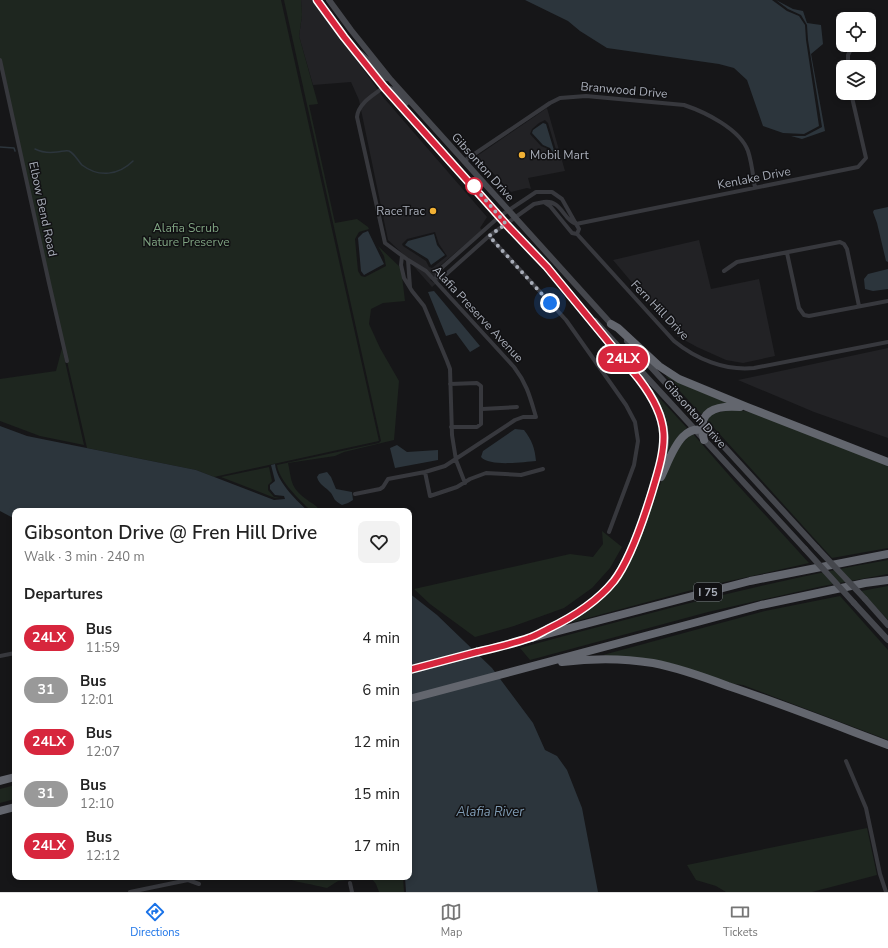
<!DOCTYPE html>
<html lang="en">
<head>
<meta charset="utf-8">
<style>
  body { margin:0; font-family:"Nunito Sans",sans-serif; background:#f2f2f2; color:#222; height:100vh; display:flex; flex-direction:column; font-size:15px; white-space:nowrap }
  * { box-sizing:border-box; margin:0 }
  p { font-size:13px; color:#767676 }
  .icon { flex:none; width:22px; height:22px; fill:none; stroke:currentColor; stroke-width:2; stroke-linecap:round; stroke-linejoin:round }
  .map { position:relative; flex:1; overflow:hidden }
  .panel { position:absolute; left:12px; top:508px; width:400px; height:372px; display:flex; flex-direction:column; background:#fff; border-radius:8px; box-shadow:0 2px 6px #0003 }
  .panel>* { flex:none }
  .badge { padding:0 8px; border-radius:13px; font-size:14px; line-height:26px }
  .buttons { position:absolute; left:836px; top:12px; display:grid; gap:8px }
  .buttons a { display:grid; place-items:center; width:40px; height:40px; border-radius:8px; background:#fff; box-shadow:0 2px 6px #0003; font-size:20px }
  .you { position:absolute; width:20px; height:20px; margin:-10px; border:3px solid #fff; border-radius:50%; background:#1a73e8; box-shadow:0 0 0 6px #1a73e833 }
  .map>.badge { position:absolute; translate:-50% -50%; box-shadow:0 0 0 2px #fff }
  h2 { padding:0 12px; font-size:15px; line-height:36px }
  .round { display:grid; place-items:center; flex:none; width:42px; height:42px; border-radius:8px; background:#f2f2f2 }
  .headline { display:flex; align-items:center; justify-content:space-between; height:68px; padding:0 12px }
  h1 { font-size:19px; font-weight:600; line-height:30px }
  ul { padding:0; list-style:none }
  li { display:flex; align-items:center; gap:12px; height:52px; padding:0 12px }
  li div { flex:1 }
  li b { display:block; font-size:15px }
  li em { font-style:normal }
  li .badge { min-width:44px; font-weight:700; text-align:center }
  .dock { display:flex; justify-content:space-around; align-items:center; height:56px; border-top:1px solid #e0e0e0; background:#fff; font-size:11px; color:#767676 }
  .dock a { display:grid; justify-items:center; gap:2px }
  .dock .on { color:#1a73e8 }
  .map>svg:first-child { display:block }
  .built { fill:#222225; fill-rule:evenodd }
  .green { fill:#1e261f }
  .water { fill:#2c353c }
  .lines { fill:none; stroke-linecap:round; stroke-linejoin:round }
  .stream { stroke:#2c353c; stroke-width:1.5 }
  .minor { stroke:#37383d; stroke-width:4 }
  .secondary { stroke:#45474d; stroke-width:6 }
  .motorway { stroke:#63666e; stroke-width:8 }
  .secondary-bridge { stroke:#45474d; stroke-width:6 }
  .line-casing { stroke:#fff; stroke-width:9 }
  .line { stroke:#d7263d; stroke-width:6 }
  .walk { stroke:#a8adb8; stroke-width:4; stroke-dasharray:0 7.2 }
  .poi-dot { fill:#f2b134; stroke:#111113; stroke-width:1.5 }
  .stop-dot { fill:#fff; stroke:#d7263d; stroke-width:2 }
  .labels { text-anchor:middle; stroke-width:3; stroke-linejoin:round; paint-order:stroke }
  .shield { fill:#111113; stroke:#7b7e86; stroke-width:1 }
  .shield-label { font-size:11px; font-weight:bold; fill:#a8adb8 }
  .street-label { font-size:12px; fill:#a8adb8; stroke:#111113 }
  .poi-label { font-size:12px; fill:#a8adb8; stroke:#111113; text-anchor:start }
  .park-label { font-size:12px; fill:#7fa381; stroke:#111113 }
  .water-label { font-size:13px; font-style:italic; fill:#7f9bb3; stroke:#111113 }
</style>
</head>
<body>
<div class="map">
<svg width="888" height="892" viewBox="0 0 888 892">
  <rect width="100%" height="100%" fill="#161618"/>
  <!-- built -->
  <path class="built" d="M301,0h13l69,97 104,120 -7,11 2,2 -47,40 -1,6 -4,4 4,3 3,-4 3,1 -8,7 -29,-33 -15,-14 -29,-140 -8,-18 -38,3 -14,-49 3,-21zM435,232l4,12 8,12 -15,12 -3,-1 -3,-6 -23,-15 -1,-2 5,-5z
    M547,108l18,63 -37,7 3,11 -4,-1 -16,4 -34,-36zM545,120l3,3 10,33 -1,3 -3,-1 -6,-9 -7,-3 -11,-12 2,-5 7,-6z
    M699,240l12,49 48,-10 16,77 -32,7 -17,-3 -29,-13 -20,-11 -64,-76z
    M888,348v90l-74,-26 -76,-32z"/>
  <!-- green -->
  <path class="green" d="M0,0h281l98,441 -165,36 -18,-7 -109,-22 -38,-165 -49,-223z
    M284,0h17l1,15 -3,21 19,68 -9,1 26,118 22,-4 11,8 1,2 -10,3 -4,7 3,32 3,5 4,1 21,-11 -2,-10 -6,-10 23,22 4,33 -22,2 -12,6 -2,15 11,24 19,33 -5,59 -50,12 -9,4 -47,7c4,18 2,24 18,36 6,5 10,5 14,12h-9c-11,-11 -32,-30 -34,-46l102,-22 2,-2z
    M62,348l22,97 -44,-9 -40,-15v-42l56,-8z
    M666,374l66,28 -31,12 -35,-38z
    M653,391l34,37 -9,8 -9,17 -2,-1z
    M734,409l21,4 133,51v84l-56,10 -126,-139 5,-5z
    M690,435h4l40,46 75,82 -106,24 -130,35 -2,-2 39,-34 42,-84 24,-52z
    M269,467l3,14 -4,4v5l6,7 6,1h-5l-54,-21z
    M602,531l20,16 -12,21 -18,20 -28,20 -50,18 -39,11 -45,-33 -16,-15 156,-35 23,3 10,-13z
    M888,560v14l-65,12 -115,26 -178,48 -10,-12c122,-33 243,-66 368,-88z
    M888,586v34l-27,-29z
    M840,596l48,54v90l-145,-55 -24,-3 -31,-11 -85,-16 162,-44z
    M15,785v14l-15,4v-14z
    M867,828l10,47 -65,17h-86l-10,-6 -20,-6 -9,-15z
    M283,877h89l-34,4 -11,7c-15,-4 -30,-5 -44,-11z
    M384,877h19l1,15h-25l-3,-8 -4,-5z"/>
  <!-- water -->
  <path class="water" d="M525,0h247l15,11 12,5 6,9 1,15 13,86 -15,8 -21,-1 -20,-7 -16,-46 -13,-12 -15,-4 -112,-16 -27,-17 -12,-10z
    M776,0l17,9 10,2 4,12 14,2 2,19 -12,10 14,77 -23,8 -11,-3h14l17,-9 -14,-87 -1,-15 -6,-10 -13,-6z
    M543,123l3,1 10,33 -6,-9 -7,-3 -11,-12 1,-3z
    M888,207v55l-2,-1 -9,-38 -4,-11 1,-2z
    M368,231l16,33 -20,11 -3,-4 -3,-33 5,-5z
    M434,234l3,11 8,10 -14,10 -3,-6 -23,-14 3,-4z
    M888,269v20l-15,2 -8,-2 -1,-10 4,-5z
    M434,291l46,55 -10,6 -14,-19 -10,3 -18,-44z
    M0,426l27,10 169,34 78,30 11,-1 -1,-3 -9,-1 -5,-6v-4l5,-4 -4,-16 4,-1c2,18 20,35 33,47h-293v8l-15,-8z
    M515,429l9,1c8,10 11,19 12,31 -13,1 -46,6 -55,-4l2,-6z
    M397,445l10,7 31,-2v10l-43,8 -5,-20z
    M327,472l4,5 5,12 16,3 1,8 -5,3 -6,2c-9,-5 -7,-6 -11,-12 -5,-6 -12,-8 -14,-16l2,-3z
    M409,593l28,22 55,53 41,55 12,27 12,6 10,14 15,38 16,84h-192l-1,-15h4z"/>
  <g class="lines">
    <!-- stream -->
    <path class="stream" d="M0,147l14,1 1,3
      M35,149c6,3 15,4 22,3 4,0 8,-2 12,-1 6,3 9,10 13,14 17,13 37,10 51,-4"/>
    <!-- minor -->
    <path class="minor" d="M0,60l49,223 18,78
      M848,67v-12l5,-10
      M464,161l86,-58 10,-5 26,-2 98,9c21,7 56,24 64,46 4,12 5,25 7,37
      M544,202c18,-2 19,18 32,22l282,-57 8,-9 -15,-65
      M489,236l77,84 60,85 9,17 3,19 -4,24 -25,67
      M787,253l12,55 5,7 5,1 79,-15
      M402,256l-1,9 3,13 8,13 12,15 23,55 3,8 2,66 4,25 9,23
      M408,260l2,27
      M724,271l13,-9 103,-20 4,2 3,5 12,57
      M437,277l5,1 47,-42 45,-32 10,-2 6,4 22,27 5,1 97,107c22,18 51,30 80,27l134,-26
      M436,278l1,-6 63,-56 36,-24h16l10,7 14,25 3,5 -2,5
      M450,384l27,-1 4,3v38l-4,3h-26
      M482,409l35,-2
      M425,472l5,24 27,-9 13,-8 16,-6 35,2 22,-6
      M355,494l25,-5 3,-2 5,-8 37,-7 20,-6 70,-46 8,-3h13c-6,-20 -9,-33 -22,-50l-88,-96 -18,-11 -23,-17 -28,-126c1,-14 17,-22 27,-30
      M0,656l15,-3
      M846,761l20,47 14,66 6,18
      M350,883l2,9
      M130,892l58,-12 11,4"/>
    <!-- secondary -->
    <path class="secondary" d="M317,0l27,37 40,50 122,137 43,45
      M329,0l22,30 40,50 222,246
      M358,52c11,7 18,19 29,26
      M385,87l8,3 13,13
      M595,321l210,228
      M627,341l190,207
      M865,599l23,26
      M854,603l34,37"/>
    <!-- motorway -->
    <path class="motorway" d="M611,324l7,4 41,38 20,13 68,28 141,55
      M704,440c-8,-29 11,-35 36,-33
      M661,477c10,-20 21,-61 51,-43
      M546,630c26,-12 50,-26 68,-50 19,-24 32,-68 41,-98 4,-14 10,-29 10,-44 -1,-17 -7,-32 -16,-46l-102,-125
      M562,662c31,-4 61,-4 91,1 26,5 51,14 75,23 54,18 107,39 160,59
      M409,670l341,-89 138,-27
      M409,699l352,-94 104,-22 23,-3
      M0,781l15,-4
      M0,811l15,-4"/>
    <!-- secondary-bridge -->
    <path class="secondary-bridge" d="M817,548l48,51
      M805,549l49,54"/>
  </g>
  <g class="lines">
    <defs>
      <path id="line" d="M317,0l27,37 40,50 122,137 41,43 92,112c33,43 28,64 13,113 -8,26 -22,68 -38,89 -18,22 -41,36 -66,48 -6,3 -12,7 -19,9 -17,6 -35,10 -52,14 -23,6 -45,12 -68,18"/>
    </defs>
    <!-- line casing -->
    <use href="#line" class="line-casing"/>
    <!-- line -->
    <use href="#line" class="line"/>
    <!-- walk -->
    <path class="walk" d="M474,186l-1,-1 33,39 -17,12 61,67"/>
  </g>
  <!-- markers -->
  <g class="poi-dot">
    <circle cx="522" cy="155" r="4"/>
    <circle cx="433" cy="211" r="4"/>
  </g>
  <circle class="stop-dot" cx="474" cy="186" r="8"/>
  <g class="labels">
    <!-- shield labels -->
    <rect class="shield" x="694" y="583" width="28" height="18" rx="3"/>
    <g class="shield-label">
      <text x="708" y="596">I 75</text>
    </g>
    <!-- street labels -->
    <g class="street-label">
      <text transform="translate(624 90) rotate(5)" y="4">Branwood Drive</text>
      <text transform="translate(483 167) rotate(48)" y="4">Gibsonton Drive</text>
      <text transform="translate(754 178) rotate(-11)" y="4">Kenlake Drive</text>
      <text transform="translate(43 209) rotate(78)" y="4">Elbow Bend Road</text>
      <text transform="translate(660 310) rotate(46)" y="4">Fern Hill Drive</text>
      <text transform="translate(478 314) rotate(47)" y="4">Alafia Preserve Avenue</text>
      <text transform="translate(695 414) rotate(48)" y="4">Gibsonton Drive</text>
    </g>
    <!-- poi labels -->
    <g class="poi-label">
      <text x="530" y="159">Mobil Mart</text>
      <text x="425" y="215" text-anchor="end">RaceTrac</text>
    </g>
    <!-- park labels -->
    <g class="park-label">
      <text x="186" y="232">Alafia Scrub<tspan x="186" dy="14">Nature Preserve</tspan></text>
    </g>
    <!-- water labels -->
    <g class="water-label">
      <text x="490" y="816">Alafia River</text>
    </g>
  </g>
</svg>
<div class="buttons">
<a><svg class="icon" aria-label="locate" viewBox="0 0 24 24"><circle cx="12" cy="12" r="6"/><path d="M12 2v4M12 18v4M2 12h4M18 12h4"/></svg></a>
<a><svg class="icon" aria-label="layers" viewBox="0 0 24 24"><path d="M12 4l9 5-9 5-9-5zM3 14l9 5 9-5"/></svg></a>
</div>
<div class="you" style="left:550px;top:303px"></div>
<b class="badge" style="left:623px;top:359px;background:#d7263d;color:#fff">24LX</b>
<section class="panel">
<div class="headline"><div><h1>Gibsonton Drive @ Fren Hill Drive</h1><p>Walk · 3 min · 240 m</p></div><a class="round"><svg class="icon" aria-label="heart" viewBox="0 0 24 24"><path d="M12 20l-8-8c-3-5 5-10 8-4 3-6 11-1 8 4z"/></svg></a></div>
<h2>Departures</h2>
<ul>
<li><span class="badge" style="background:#d7263d;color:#fff">24LX</span><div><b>Bus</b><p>11:59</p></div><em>4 min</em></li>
<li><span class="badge" style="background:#999;color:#fff">31</span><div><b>Bus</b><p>12:01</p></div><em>6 min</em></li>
<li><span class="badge" style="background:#d7263d;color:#fff">24LX</span><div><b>Bus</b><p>12:07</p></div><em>12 min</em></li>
<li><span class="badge" style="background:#999;color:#fff">31</span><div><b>Bus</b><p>12:10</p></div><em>15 min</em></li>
<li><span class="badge" style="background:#d7263d;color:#fff">24LX</span><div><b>Bus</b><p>12:12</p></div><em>17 min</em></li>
</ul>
</section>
</div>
<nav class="dock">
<a class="on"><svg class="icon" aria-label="directions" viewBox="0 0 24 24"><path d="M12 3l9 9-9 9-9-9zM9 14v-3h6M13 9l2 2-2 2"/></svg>Directions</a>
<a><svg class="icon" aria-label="map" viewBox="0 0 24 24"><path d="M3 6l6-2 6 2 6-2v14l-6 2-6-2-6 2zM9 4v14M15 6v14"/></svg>Map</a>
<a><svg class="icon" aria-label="tickets" viewBox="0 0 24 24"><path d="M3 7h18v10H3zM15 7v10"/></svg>Tickets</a>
</nav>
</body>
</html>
